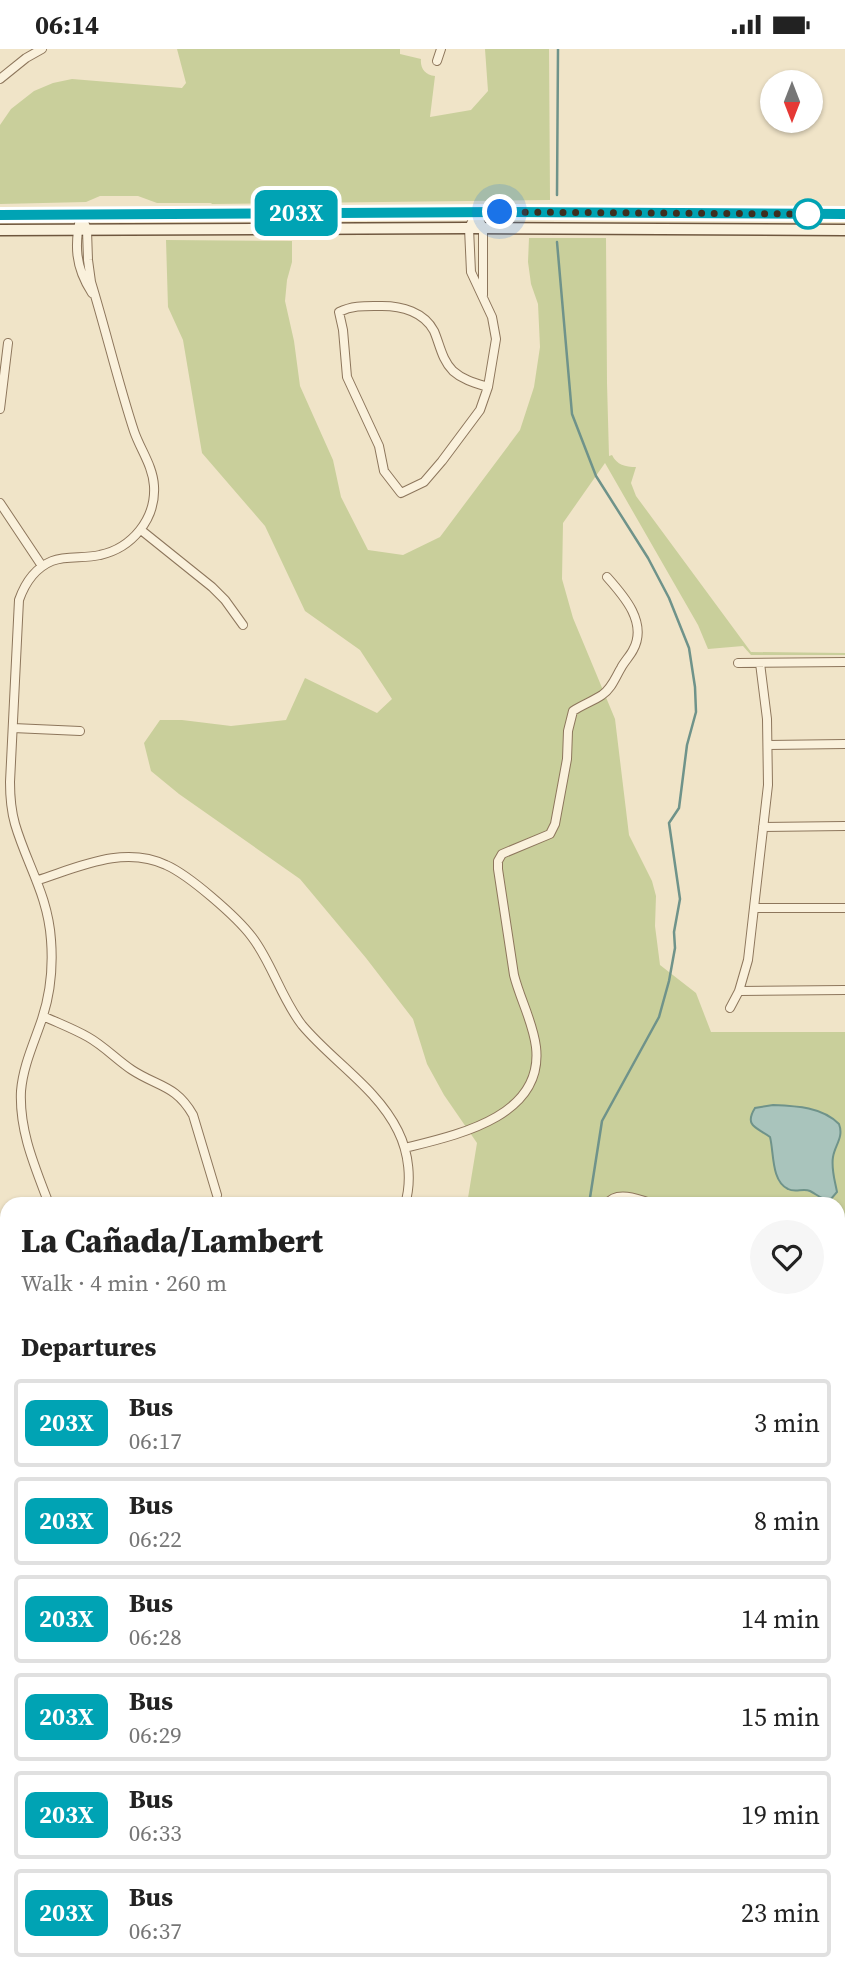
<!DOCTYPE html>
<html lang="en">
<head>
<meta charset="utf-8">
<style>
  body { margin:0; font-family:"Source Serif 4",serif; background:#f6f6f6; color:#222; height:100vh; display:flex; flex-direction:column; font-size:26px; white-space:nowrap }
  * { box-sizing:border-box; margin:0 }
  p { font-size:23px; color:#767676 }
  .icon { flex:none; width:38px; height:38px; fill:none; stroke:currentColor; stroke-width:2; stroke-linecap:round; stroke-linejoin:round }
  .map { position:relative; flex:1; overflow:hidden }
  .panel { position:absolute; left:0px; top:1148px; width:845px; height:784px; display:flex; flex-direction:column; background:#fff; border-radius:21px 21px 0 0; box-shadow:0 2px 5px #0004 }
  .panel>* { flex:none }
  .badge { padding:0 14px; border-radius:10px; font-size:24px; line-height:46px }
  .needle { width:46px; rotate:180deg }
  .tools { position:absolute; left:760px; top:21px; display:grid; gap:14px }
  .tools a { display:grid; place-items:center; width:63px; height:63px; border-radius:50%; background:#fff; box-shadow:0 2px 5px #0004; font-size:35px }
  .you { position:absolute; width:35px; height:35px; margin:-18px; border:5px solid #fff; border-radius:50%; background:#1a73e8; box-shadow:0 0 0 10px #1a73e833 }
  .map>.badge { position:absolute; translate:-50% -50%; box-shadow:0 0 0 4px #fff }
  h2 { padding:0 21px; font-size:26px; line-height:63px }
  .round { display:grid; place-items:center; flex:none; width:74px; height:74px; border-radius:37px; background:#f6f6f6 }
  .summary { display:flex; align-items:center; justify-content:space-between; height:119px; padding:0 21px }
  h1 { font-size:33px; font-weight:800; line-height:52px }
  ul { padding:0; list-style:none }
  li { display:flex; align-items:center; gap:21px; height:88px; margin:0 14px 10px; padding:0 7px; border:4px solid #e0e0e0; border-radius:7px }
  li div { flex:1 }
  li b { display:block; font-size:26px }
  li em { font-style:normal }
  li .badge { min-width:77px; font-weight:700; text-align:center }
  .status { display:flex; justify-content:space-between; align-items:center; height:49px; padding:0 35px; background:#fff; direction:ltr }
  .status svg { height:19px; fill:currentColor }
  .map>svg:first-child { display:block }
  .green { fill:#c9cf9b }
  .water { fill:#a9c4bc; stroke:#6f938a; stroke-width:2 }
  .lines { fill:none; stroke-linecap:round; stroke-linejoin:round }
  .stream { stroke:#6f938a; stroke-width:2.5 }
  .minor-casing { stroke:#8d765c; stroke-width:10 }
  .secondary-casing { stroke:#6f573f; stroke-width:13 }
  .minor { stroke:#faf1dc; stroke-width:8 }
  .secondary { stroke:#faf1dc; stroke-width:10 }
  .line-casing { stroke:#fff; stroke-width:16 }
  .line { stroke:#00a3b4; stroke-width:10 }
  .walk { stroke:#3d2e20; stroke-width:7; stroke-dasharray:0 12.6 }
  .stop-dot { fill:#fff; stroke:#00a3b4; stroke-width:3.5 }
</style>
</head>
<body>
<div class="status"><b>06:14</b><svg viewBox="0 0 49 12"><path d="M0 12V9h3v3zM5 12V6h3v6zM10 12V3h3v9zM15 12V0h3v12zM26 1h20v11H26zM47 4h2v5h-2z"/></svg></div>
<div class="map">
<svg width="845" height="1932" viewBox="0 0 845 1932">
  <rect width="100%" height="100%" fill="#f0e4c8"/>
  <!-- green -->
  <path class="green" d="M177,0h223v5l21,5c-1,9 4,16 14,17l-5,41 41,-7 17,-19 -3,-42h64l1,151 -338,4 -1,-1h-54l-19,-7h-38l-14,6 -86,2v-79l11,-16 23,-18 19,-8 19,-4 110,9 4,-5z
    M529,189h77l1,145 2,73 3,-1c5,10 13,12 24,12l-5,16 5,13 115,156 94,1v2h-94l-8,-9 -35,3 -10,-24 -93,-162 -42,60 -1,56 11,39 42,101 14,116 23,46 4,15 -1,30 5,39 36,28 15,39h134v363l-7,-5v-186h-371l10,-61 -33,-48 -17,-31 -14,-45 -47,-61 -66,-79 -121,-85 -28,-23 -7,-28 16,-23h22l49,6 55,-6 19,-42 72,35 15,-14 -32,-49 -55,-39 -40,-85 -63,-73 -19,-113 -15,-33 -2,-67 126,1v21l-5,18 -2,21 9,40 6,45 33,74 8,37 27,53 35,5 37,-18 80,-107 14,-43 6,-40 -2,-43 -7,-20 -3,-22z
    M838,1661l7,1v91l-7,-7z
    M145,1925h98l-4,7h-93z
    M528,1925h173l2,7h-178z"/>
  <!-- water -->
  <path class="water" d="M773,1056c24,1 49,2 66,19 5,13 -4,21 -6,33 -2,12 2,24 4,35l-6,7c-10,1 -13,-4 -21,-8 -7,-3 -15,2 -22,-2 -17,-8 -14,-37 -18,-52 -11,-9 -27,-10 -15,-29z"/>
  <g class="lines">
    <!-- stream -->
    <path class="stream" d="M557,146l1,-146
      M557,193l15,172 24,62 52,82 21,40 20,50 6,39 1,25 -9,33 -8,63 -10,15 11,76 -6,33 1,16 -6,33 -10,36 -57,104 -13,83
      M571,1932l2,-7"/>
    <defs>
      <path id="minor" d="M437,12l4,-12
        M0,30l26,-21 16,-9
        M476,164l-7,15 2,44 21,45 4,22 -8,48 -8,23 -38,51 -18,21 -23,11 -17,-22 -5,-25 -32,-69 -4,-47 -4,-18c14,-7 27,-6 43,-6 20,0 42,6 52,25 6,14 8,29 19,40 10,9 22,12 35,16
        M476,164l7,15v67
        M81,165c-7,31 -6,53 11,79
        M0,360l8,-66
        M0,454l42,63
        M141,481l71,57 13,13 18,25
        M738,614l107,-1
        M13,679l67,3
        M768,696l77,-1
        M763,778l82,-1
        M38,831c41,-13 86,-35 128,-15 23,10 71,52 86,72 20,26 29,61 50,88 30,36 75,63 96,106 11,22 14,50 7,73
        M755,859h90
        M739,942l106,-1
        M730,959l9,-17 9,-31 20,-175 -1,-66 -7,-56
        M43,967c15,7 31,13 45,21 16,9 29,23 44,33 26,17 44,15 61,45l24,80
        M405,1099c52,-13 139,-31 131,-101 -3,-25 -16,-48 -22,-72l-16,-106v-8l4,-7 48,-20 5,-10 12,-65 1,-28 5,-20c9,-6 20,-10 29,-16 10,-7 13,-17 19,-27 3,-6 9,-12 12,-18 15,-27 -9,-54 -26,-73
        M49,1155c-14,-37 -30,-73 -28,-113 2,-25 13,-48 21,-72 8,-24 11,-53 9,-79 -3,-45 -24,-75 -36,-116 -4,-14 -5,-28 -5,-42l9,-182c6,-17 16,-32 33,-39 15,-6 32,-2 48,-6 32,-7 56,-36 54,-69 -1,-20 -14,-37 -20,-55 -16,-49 -28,-100 -43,-149l-3,-22 -1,-30 -6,-16
        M607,1155c9,-14 32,-5 46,0
        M838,1376l7,1
        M838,1385l7,2
        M838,1520l7,-2
        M0,1646l7,-7
        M0,1889l7,18
        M10,1925v7
        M289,1925l1,7
        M383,1932v-7
        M472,1932l6,-7"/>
      <path id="secondary" d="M0,166l500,-3 345,2
        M0,181l469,-2 376,2"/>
    </defs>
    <!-- minor casing -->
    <use href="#minor" class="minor-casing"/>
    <!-- secondary casing -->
    <use href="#secondary" class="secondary-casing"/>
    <!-- minor -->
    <use href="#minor" class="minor"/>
    <!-- secondary -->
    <use href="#secondary" class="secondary"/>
  </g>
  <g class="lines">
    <defs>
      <path id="line" d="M0,166l500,-3 345,2"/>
    </defs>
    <!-- line casing -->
    <use href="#line" class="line-casing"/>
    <!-- line -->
    <use href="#line" class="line"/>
    <!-- walk -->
    <path class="walk" d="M500,163l308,2"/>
  </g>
  <!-- markers -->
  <circle class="stop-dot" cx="808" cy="165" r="14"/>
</svg>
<div class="tools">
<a><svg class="needle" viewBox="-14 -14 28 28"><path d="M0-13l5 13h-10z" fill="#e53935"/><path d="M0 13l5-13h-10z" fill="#767676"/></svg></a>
</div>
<div class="you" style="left:500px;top:163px"></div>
<b class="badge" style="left:296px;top:164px;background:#00a3b4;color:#fff">203X</b>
<section class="panel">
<div class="summary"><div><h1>La Cañada/Lambert</h1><p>Walk · 4 min · 260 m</p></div><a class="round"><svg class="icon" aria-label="heart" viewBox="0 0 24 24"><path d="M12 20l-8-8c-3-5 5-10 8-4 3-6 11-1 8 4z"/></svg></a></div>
<h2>Departures</h2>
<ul>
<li><span class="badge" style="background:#00a3b4;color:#fff">203X</span><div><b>Bus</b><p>06:17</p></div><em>3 min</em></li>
<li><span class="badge" style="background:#00a3b4;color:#fff">203X</span><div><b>Bus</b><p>06:22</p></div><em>8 min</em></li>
<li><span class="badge" style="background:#00a3b4;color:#fff">203X</span><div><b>Bus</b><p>06:28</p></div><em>14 min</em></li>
<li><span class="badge" style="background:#00a3b4;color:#fff">203X</span><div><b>Bus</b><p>06:29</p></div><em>15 min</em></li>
<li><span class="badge" style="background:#00a3b4;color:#fff">203X</span><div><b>Bus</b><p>06:33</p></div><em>19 min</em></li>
<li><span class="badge" style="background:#00a3b4;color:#fff">203X</span><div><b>Bus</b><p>06:37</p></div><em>23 min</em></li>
</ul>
</section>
</div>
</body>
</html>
